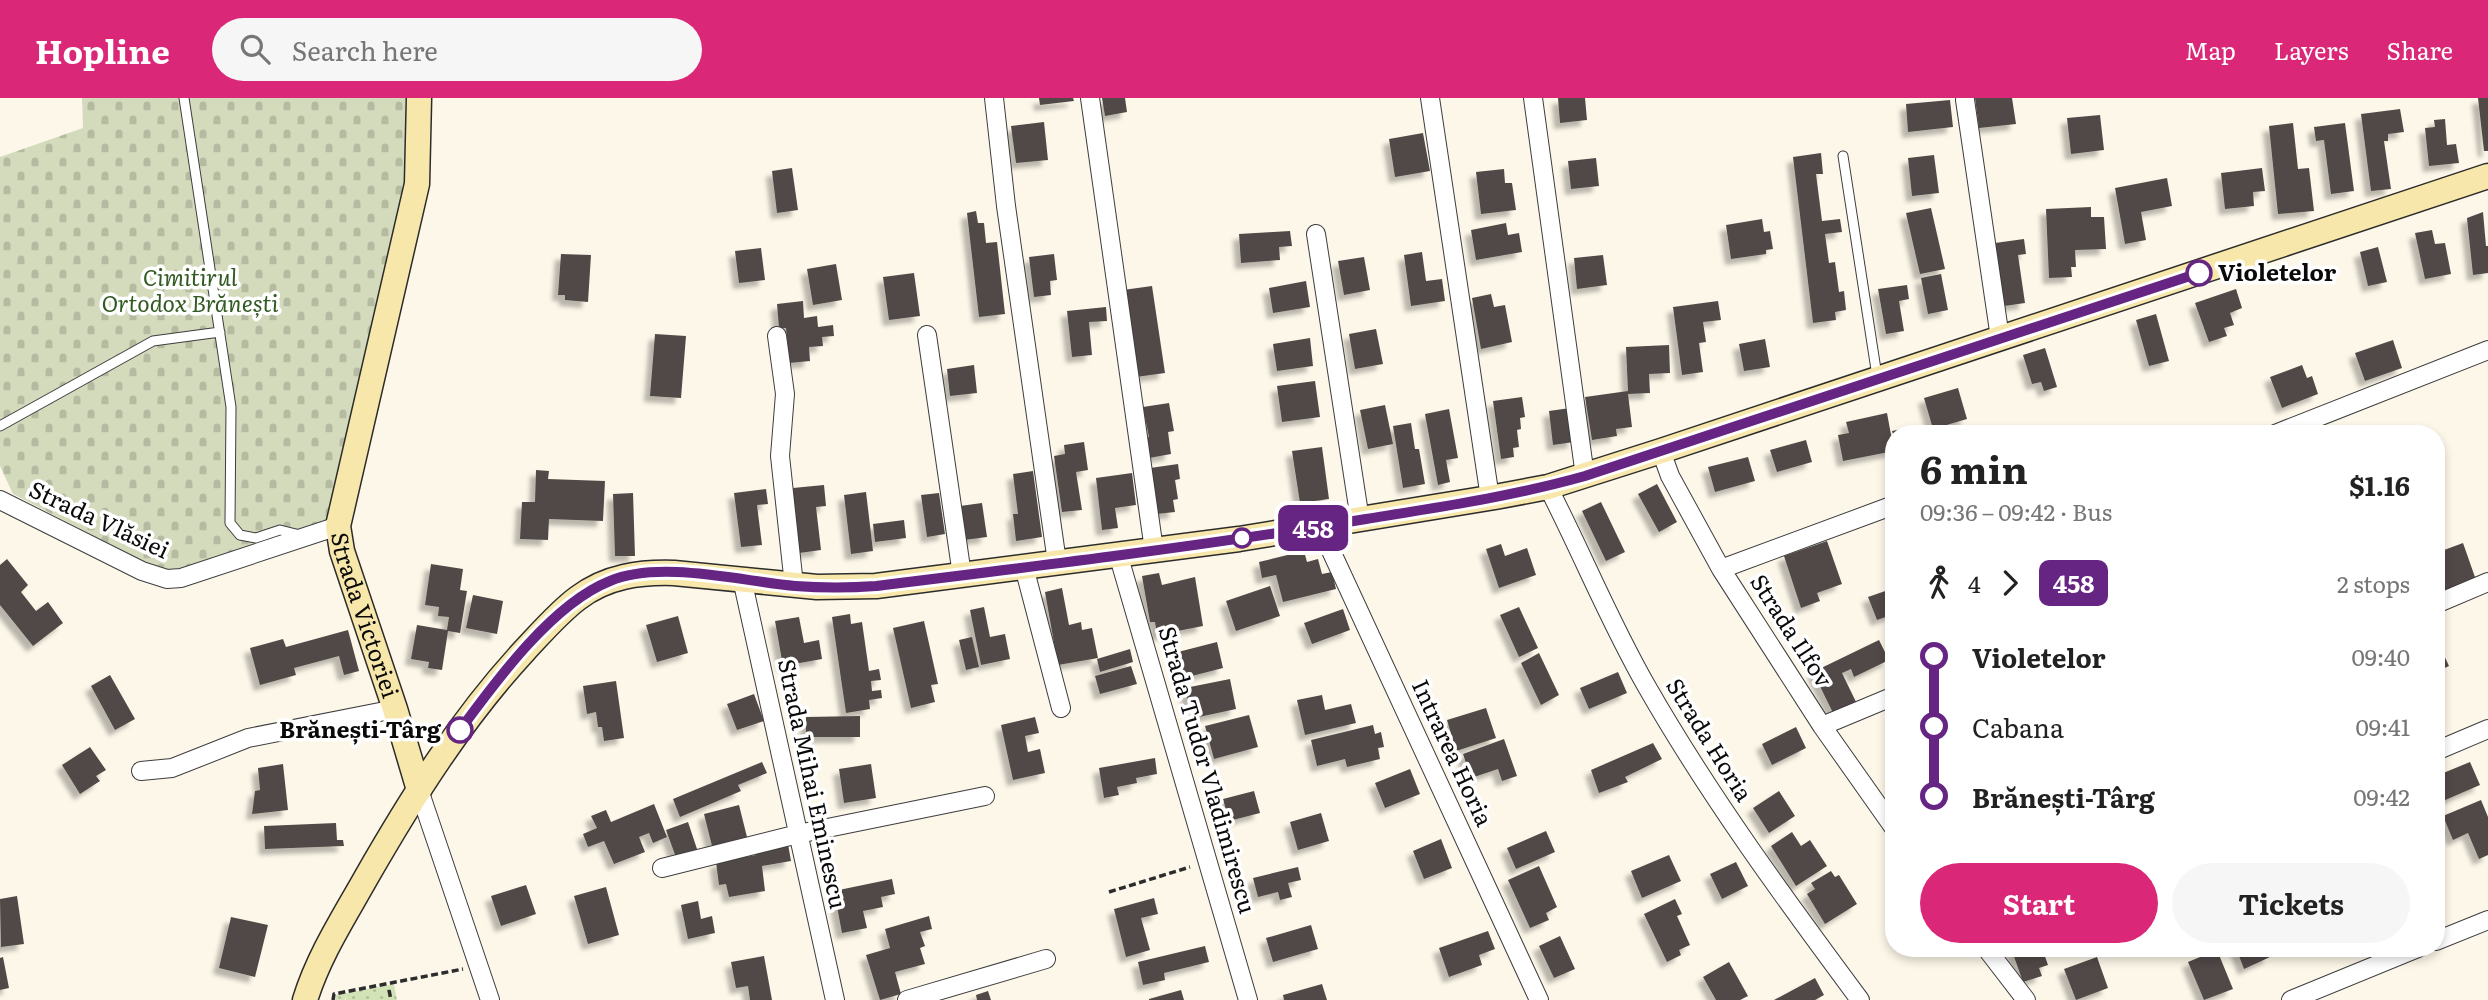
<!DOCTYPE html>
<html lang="en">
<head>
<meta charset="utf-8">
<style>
  body { margin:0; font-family:Literata,serif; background:#f6f6f6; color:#222; height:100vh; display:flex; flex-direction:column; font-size:26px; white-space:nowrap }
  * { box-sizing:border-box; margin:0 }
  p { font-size:23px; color:#767676 }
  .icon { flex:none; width:38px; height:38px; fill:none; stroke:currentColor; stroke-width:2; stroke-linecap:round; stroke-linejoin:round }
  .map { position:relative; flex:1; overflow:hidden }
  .side { position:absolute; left:1885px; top:327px; width:560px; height:532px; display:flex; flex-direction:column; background:#fff; border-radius:28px; box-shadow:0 4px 10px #0003 }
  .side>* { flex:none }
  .badge { padding:0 14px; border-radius:10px; font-size:24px; line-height:46px }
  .map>.badge { position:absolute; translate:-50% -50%; box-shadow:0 0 0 4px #fff }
  .legs { display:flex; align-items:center; gap:10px; height:77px; padding:0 35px; font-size:23px }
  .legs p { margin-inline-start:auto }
  .head { display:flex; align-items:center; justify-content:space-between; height:119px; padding:0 35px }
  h1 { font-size:38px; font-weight:700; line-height:52px }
  .button { display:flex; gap:14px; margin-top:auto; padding:14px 35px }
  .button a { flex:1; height:80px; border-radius:42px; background:#db2777; color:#fff; font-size:28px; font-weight:700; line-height:80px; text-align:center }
  .button a+a { background:#f6f6f6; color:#222 }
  ul { padding:0 35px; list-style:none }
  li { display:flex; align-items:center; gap:24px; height:70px; font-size:26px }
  li i { display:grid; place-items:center; width:10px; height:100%; margin:0 9px; background:currentColor }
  li i::after { content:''; width:18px; height:18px; margin:-9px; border:5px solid; border-radius:50%; background:#fff }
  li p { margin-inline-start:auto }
  li:first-child i { background:linear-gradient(#0000 50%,currentColor 0) }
  li:last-child i { background:linear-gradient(currentColor 50%,#0000 0) }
  header { display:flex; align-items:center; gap:42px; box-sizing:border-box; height:98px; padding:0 35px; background:#db2777; color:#fff }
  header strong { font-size:33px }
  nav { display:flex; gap:38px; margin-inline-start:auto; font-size:24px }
  .search { width:490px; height:63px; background:#f6f6f6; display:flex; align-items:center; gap:18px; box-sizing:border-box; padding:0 24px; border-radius:38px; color:#767676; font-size:26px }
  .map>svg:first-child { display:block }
  .cemetery { fill:url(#cemetery-stones) }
  .park { fill:url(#park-dots) }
  .building { fill:#514a47; filter:url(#shadow) }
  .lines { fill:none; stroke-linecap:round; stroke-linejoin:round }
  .lane-casing { stroke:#3d3d3d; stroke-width:11 }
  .street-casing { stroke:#3d3d3d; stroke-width:20 }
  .secondary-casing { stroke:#2c2c2c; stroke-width:27 }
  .path { stroke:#2c2c2c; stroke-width:3.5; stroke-dasharray:7 3.5; stroke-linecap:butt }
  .lane { stroke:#fff; stroke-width:9 }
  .street { stroke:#fff; stroke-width:18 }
  .secondary { stroke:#f7e7aa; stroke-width:24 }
  .line-1-casing { stroke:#fff; stroke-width:16 }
  .line-1 { stroke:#662483; stroke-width:10 }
  .stop-1-dot { fill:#fff; stroke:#662483; stroke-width:3.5 }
  .labels { text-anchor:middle; stroke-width:7; stroke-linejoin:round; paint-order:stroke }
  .stop-label { font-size:23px; font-weight:bold; fill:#0a0a0a; stroke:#fff; text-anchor:start }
  .park-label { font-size:23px; font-style:italic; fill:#325a22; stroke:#fff }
  .street-label { font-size:23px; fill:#0a0a0a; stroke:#fff }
</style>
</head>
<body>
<header>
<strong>Hopline</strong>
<div class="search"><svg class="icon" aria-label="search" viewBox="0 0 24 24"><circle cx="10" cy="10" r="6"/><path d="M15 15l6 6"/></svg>Search here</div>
<nav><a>Map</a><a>Layers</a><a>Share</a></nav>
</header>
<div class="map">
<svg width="2488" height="902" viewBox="0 0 2488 902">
  <defs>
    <pattern id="cemetery-stones" width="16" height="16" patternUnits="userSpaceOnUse" patternTransform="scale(1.75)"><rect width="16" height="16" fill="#d4dbbd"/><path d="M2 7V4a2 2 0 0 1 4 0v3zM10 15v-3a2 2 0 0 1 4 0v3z" fill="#b5bba1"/></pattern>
    <pattern id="park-dots" width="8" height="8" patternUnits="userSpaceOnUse" patternTransform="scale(1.75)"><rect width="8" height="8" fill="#d2e3b7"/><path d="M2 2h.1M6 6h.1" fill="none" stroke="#b3c19c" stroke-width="1.8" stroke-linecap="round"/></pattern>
    <filter id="shadow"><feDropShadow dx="-6" dy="6" stdDeviation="2" flood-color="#0004"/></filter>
  </defs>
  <rect width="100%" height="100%" fill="#fdf7e9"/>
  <!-- cemetery -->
  <path class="cemetery" d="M82,0h328v80l-76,347 -164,48 -18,-7 -139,-72 -13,-28v-309l83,-29z"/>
  <!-- park -->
  <path class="park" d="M394,886l3,16h-51l-1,-3v3h-10l1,-5z"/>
  <!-- building -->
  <path class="building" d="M1039,0h34l1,3 -34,4z
    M1102,0h23l2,14 -22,4z
    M1558,0h27l2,22 -27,3z
    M1975,0h37l4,26 -37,4z
    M2478,0h10v53h-4z
    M1950,2l3,27 -45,5 -2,-28z
    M2400,11l4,23 -16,2v7h-4l7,48 -20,2 -10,-77z
    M2100,17l4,35 -33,4 -4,-36z
    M2445,21l2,26 9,-1 3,19 -30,3 -4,-38 10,-1 -1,-7z
    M1044,24l4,38 -32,3 -5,-37z
    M2293,25l5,46 11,-1 5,43 -36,3 -9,-88z
    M2345,25l9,68 -23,3 -7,-54 -8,1 -2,-14z
    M1423,35l7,38 -35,6 -6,-38z
    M1821,55l2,21h-7l6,47 18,-2 2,13 -17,2 4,29 6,-1 4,30 5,-1 2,19 -11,2 1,8 -23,3 -20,-166z
    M1934,57l5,38 -27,3 -4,-38z
    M1596,60l3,28 -28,3 -3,-28z
    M792,70l6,42 -21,3 -5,-42z
    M2262,70l3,23 -12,1 1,14 -29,3 -4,-36z
    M1504,71l1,14h7l4,27 -35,4 -5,-42z
    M2167,80l5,28 -31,6 5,28 -21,4 -10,-56z
    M2091,109v10h13l2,32 -31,1 1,17h-5l1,10 -23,1 -3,-69z
    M1931,110l14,61 -25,5 -14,-61z
    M976,113l2,12h6l2,20 11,-1 8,72 -26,3 -12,-104z
    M2483,114l3,34h2v27l-15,2 -6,-57z
    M1762,121l2,13 6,-1 3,18 -7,1v4l-35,5 -5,-34z
    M1506,125l2,12 11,-2 3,19 -46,8 -5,-30z
    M2432,132l3,14 10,-1 6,31 -26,5 -10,-46z
    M1290,133l2,15 -13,1 1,13 -39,3 -2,-29z
    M2024,141l2,15 -8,1 7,48 -21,3 -9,-63z
    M2378,149l9,35 -19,4 -8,-34z
    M761,150l4,32 -26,3 -4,-32z
    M1422,154l4,29 16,-2 3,22 -34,5 -7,-51z
    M561,156l30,1 -3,47 -23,-2v-5h-7z
    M1054,156l3,26 -7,1 1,14 -17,2 -5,-40z
    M1603,157l4,30 -30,4 -3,-31z
    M1364,159l6,33 -26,5 -6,-34z
    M836,166l6,36 -29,5 -6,-36z
    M914,175l6,43 -31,4 -6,-43z
    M1941,176l7,36 -20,4 -7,-36z
    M1306,183l4,26 -37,6 -4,-25z
    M1907,187l2,14 -10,2 5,30 -18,3 -8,-45z
    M1152,188l13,87 -29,4 -13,-87z
    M2236,191l6,19 -12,5 4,12 -10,3 3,8 -18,6 -14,-39z
    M1491,196l3,13 11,-2 7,37 -31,7 -9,-51z
    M803,203l1,17 13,-2 1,11 15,-2 1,11 -12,1 1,9 -14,1 1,14 -21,2 -3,-35h-7l-2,-24z
    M1718,203l3,19 -18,2 3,20 -7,1 4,29 -21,3 -9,-68z
    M1106,209l1,14 -18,1 3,33 -20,2 -5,-46z
    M2156,216l13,47 -20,5 -13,-46z
    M1376,231l7,35 -28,5 -6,-35z
    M655,236l31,2 -5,62 -31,-2z
    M1310,240l3,28 -36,5 -4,-27z
    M1765,241l5,28 -26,4 -5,-27z
    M2393,242l9,28 -37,13 -10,-28z
    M1669,247l1,28 -21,1 1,19 -22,1 4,33 -16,2 1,7 -25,4 -7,-43 43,-6 -2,-44z
    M2045,250l12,39 -13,4 -3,-9 -9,2 -9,-29z
    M974,267l3,28 -27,3 -3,-27z
    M2302,267l5,13 5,-2 6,18 -36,14 -12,-31z
    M1315,283l5,36 -38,5 -5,-36z
    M1958,290l9,31 -34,10 -9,-31z
    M1522,299l3,20 -5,1 1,11 -4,1 2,17 -6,1 1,9 -13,2 -8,-58z
    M1169,305l5,28 -6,1 3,22 -22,4 -4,-20 4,-1 -6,-30z
    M1385,307l8,39 -25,5 -8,-39z
    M1570,310l4,34 -21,3 -4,-34z
    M1449,311l9,49 -12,2 4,22 -12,3 -13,-71z
    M1887,315l7,38 -51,10 -5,-26 11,-2 -3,-11z
    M1411,325l4,26h4l6,35 -22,4 -10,-62z
    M1912,329l2,7h-21l-1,-3z
    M1806,342l6,22 -35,10 -7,-22z
    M1084,344l4,28 -12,2 6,38 -20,2 -8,-56 11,-2 -1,-9z
    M1322,349l7,52 -29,4 -8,-52z
    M1748,359l7,24 -40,11 -7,-25z
    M1178,366l2,15 -5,1 3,19 -5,1 2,12 -19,2 -6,-46z
    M536,372l13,1 -1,8 57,2 -2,40 -54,-2 -1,21 -28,-1 2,-37h13z
    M1033,373l9,66 -26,4 -3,-27h5l-5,-40z
    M1132,375l4,32 -21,3 3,20 -16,2 -6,-52z
    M1657,386l20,38 -18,10 -21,-38z
    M824,387l2,21 -10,1 5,43 -22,3 -6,-65z
    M766,391l2,15 -11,1 5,40 -21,2 -7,-54z
    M866,394l7,59 -22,3 -7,-59z
    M633,395l2,63h-20l-2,-62z
    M939,395l6,41 -18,3 -6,-42z
    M1601,404l24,50 -19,9 -24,-50z
    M982,405l5,34 -23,3 -4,-34z
    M904,422l2,18 -31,4 -2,-18z
    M1827,443l15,43 -25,9 3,8 -19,7 -17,-52z
    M2463,445l13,37 -40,13v-40z
    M1501,446l4,12 22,-8 9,27 -37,13 -13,-39z
    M1304,453l3,11 11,-3 4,15 10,-2 4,17 -53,13 -7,-27 -14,3 -3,-16z
    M7,461l21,26 -7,7 15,19 12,-9 15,21 -30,23 -33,-41v-40z
    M431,466l32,5 -3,21 7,1 -7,42 -12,-2 -6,39 -14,-2 1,-6 -18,-3 6,-34 30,5 2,-13 -11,-1 1,-9 -14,-2z
    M1159,475l3,12 33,-8 8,49 -46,9 -2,-13h-5l-8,-46z
    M1270,488l10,30 -44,15 -10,-30z
    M1062,490l7,37 12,-3 1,8 10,-2 6,30 -40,7 -13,-73z
    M1894,490v26l-17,6 -9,-23z
    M473,497l30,6 -6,33 -31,-6z
    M984,509l6,30 15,-3 5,25 -29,6 -11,-55z
    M1519,509l19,41 -19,9 -19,-42z
    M1343,511l7,21 -38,14 -8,-21z
    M850,516l1,10 11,-2 7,49 10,-2 2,11 -10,1 1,10 9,-1 1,8 -13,2 1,9 -24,4 -14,-96z
    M678,518l10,37 -31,9 -11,-37z
    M799,519l5,26 15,-3 3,19 -39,7 -8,-45z
    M924,523l14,63 -7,1 4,17 -24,6 -18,-80z
    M348,532l11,41 -15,4 -5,-19 -45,12 2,7 -36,10 -10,-37 33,-9 3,8z
    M972,539l7,30 -13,3 -7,-30z
    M2436,540l13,28 -13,6z
    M1879,542l10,20 -35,17 -3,-8 -9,4 15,31 -23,11 -21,-43z
    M1217,544l6,26 -39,10 -6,-26z
    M1130,551l3,13 -33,10 -3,-13z
    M1539,555l20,42 -18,10 -20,-42z
    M1131,568l6,18 -37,10 -5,-18z
    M1618,574l9,21 -38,16 -9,-21z
    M110,577l25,44 -20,11 -24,-44z
    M1230,581l6,30 -37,8 -3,-13 -7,1 -4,-17z
    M616,583l8,57 -20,3 -2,-14h-4l-2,-15 -9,2 -4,-28z
    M754,596l10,27 -27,9 -10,-26z
    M1322,597l3,15 26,-6 5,19 -51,12 -8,-35z
    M1486,610l10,30 -40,13 -9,-31z
    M1249,617l9,32 -44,12 -9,-33z
    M860,618v21h-54v-20z
    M1035,619l4,16 -14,3 3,16 12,-3 5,24 -32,7 -12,-55z
    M1373,627l2,9 6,-2 3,15 -6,1 2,11 -33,8 -2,-8 -28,7 -6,-26z
    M1796,629l10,21 -34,17 -10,-21z
    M1504,641l13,37 -15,5 -4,-12 -27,9 -8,-24z
    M1653,645l9,16 -37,18 3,5 -29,11 -8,-23z
    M90,649l16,23 -10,6 4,5 -20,13 -18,-29z
    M1155,660l2,16 -21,4 1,5 -20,4 2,8 -15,3 -5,-30z
    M762,664l5,11 -29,12 3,6 -61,26 -7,-18z
    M2470,664l10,23 -44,19v-28z
    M283,666l5,46 -36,4 3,-23 5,-1 -2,-22z
    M871,666l5,34 -32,5 -5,-34z
    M1410,671l10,25 -35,14 -10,-25z
    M1254,693l6,22 -31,8 -6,-22z
    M1779,693l16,25 -26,17 -16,-25z
    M2481,702l7,17v38l-9,4 -11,-26 -15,7 -10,-24z
    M654,706l13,33 -14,6 -4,-10 -10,4 6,15 -31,12 -10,-23 -16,6 -5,-13 14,-6 -6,-12 15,-6 5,12z
    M739,707l8,32 -35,9 -8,-32z
    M1321,715l8,28 -31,9 -8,-28z
    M688,724l10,30 -21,8 -11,-30z
    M336,725l1,17h6l1,6 -79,3 -1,-23z
    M1546,733l9,21 -39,17 -9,-21z
    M1792,734l9,14 9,-6 17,26 -31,20 -25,-40z
    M1441,741l11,29 -28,11 -11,-28z
    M788,746l3,17 -29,5 3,25 -36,6 -3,-13 -7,1 -3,-23 40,-7 -1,-5z
    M1669,757l12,26 -39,17 -11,-27z
    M1736,764l12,24 -26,13 -12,-25z
    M1539,768l18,41 -11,6 3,7 -19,8 -22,-48z
    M1298,769l3,13 -13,3 4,14 -12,3 -2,-8 -20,5 -5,-19z
    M1831,773l4,6 4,-2 18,29 -32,20 -18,-30 8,-5 -4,-6z
    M892,781l3,15 -14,3 2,10 -20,4 4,17 -25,5 -8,-42z
    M526,787l10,29 -35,12 -10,-30z
    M606,789l13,48 -31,9 -14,-48z
    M17,798l7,48 -23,3 -1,-48z
    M1154,800l4,16 -17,4 9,32 -24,7 -12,-48z
    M1675,801l7,15 -5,2 13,29 -11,5 2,5 -14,7 -23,-48z
    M698,803l3,18 11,-3 3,17 -27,6 -7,-34z
    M929,818l3,13 -12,3 5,14 -5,2 5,16 -30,8 6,22 -21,6 -14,-45 24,-7 -5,-19z
    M231,819l37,8 -13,52 -36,-9z
    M1311,827l7,24 -45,13 -7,-24z
    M1488,833l7,18 -16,6 3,10 -33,12 -10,-29z
    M1560,838l15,33 -21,9 -15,-32z
    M1205,848l4,16 -45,11 1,7 -22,5 -5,-23z
    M2011,850h31l6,17 -9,3 3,8 -19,6z
    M2236,850h30l4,9 -26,12z
    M2217,852l16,39 -29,11 -16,-38z
    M764,858l8,44h-22l-2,-14 -12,2 -5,-26z
    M3,859l6,31 -9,2v-32z
    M2097,859l11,31 -32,12 -12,-31z
    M1729,864l19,34 -8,4h-24l-13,-23z
    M1815,880l9,17 -9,5h-41z
    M1322,886l5,16h-43l-1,-5z
    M1181,892l3,10h-35v-1z
    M988,893l3,9h-14l-1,-5z"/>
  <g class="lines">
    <defs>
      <path id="lane" d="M184,0l47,309 -1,116 10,12 16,3 24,-8 20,5
        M1843,58l34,220
        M0,328l153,-85 67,-9"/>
      <path id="street" d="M994,0l12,108 51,356
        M1090,0l64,452
        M1430,0l60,400
        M1533,0l52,378
        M1965,2l35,238
        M1316,136l44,286
        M927,237l35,240
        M777,238l8,58 -5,62 14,129
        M2275,336l213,-84
        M1661,353l9,25 51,93 101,157 72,102
        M1548,389c34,66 62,136 99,200 63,110 138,212 213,313
        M0,402l142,71 25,8 14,-1 157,-52
        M1320,429l219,473
        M1118,456l130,446
        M1024,469l37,141
        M1721,471l173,-64
        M742,481l93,421
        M2436,506l52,-22
        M1822,628l72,-30
        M2436,653l52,-22
        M141,673l31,-3 76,-30 147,-29
        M419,692l71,210
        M662,770l136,-34 187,-38
        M2436,843l52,-21
        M1986,850l40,52
        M907,902l139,-41
        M2291,902l127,-52"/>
      <g id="secondary">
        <path id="s1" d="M419,0l-2,86 -79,342 4,25 53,158 24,81"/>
        <path d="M305,902c14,-45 39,-83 62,-124 46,-80 95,-158 158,-226 17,-18 34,-38 53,-52 29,-22 62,-26 96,-25l143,14 59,-1 363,-47 256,-42 53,-10 113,-36 827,-275"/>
      </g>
    </defs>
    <!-- lane casing -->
    <use href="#lane" class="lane-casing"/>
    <!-- street casing -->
    <use href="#street" class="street-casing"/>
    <!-- secondary casing -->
    <use href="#secondary" class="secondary-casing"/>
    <!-- path -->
    <path class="path" d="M1109,794l81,-25
      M389,892l2,10
      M333,902l1,-6 129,-25"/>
    <!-- lane -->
    <use href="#lane" class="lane"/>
    <!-- street -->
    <use href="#street" class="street"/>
    <!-- secondary -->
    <use href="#secondary" class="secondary"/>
  </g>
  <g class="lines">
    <defs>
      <path id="line-1" d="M460,632c36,-49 92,-126 150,-149 50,-21 131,0 185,5 27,2 54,2 81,0 163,-20 327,-40 490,-67 74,-12 148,-23 219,-43l614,-203"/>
    </defs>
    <!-- line-1 casing -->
    <use href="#line-1" class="line-1-casing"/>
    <!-- line-1 -->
    <use href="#line-1" class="line-1"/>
  </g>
  <!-- markers -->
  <g class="stop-1-dot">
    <circle cx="2199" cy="175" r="12"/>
    <circle cx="1242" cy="440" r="9"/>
    <circle cx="460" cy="632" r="12"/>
  </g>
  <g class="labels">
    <!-- stop labels -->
    <g class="stop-label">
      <text x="2218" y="183">Violetelor</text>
      <text x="441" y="640" text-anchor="end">Brănești-Târg</text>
    </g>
    <!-- park labels -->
    <g class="park-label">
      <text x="190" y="188">Cimitirul<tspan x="190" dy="26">Ortodox Brănești</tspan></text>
    </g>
    <!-- street labels -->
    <g class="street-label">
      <text transform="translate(99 422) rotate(25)" y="8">Strada Vlăsiei</text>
      <text dy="8" stroke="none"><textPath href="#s1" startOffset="530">Strada Victoriei</textPath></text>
      <text transform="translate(1791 533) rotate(57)" y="8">Strada Ilfov</text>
      <text transform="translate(1709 642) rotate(58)" y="8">Strada Horia</text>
      <text transform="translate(1452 655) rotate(65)" y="8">Intrarea Horia</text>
      <text transform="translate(1207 672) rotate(74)" y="8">Strada Tudor Vladimirescu</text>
      <text transform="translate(812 686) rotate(78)" y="8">Strada Mihai Eminescu</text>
    </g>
  </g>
</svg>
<b class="badge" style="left:1313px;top:430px;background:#662483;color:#fff">458</b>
<section class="side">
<div class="head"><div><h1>6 min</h1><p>09:36 – 09:42 · Bus</p></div><b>$1.16</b></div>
<div class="legs"><svg class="icon" aria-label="walk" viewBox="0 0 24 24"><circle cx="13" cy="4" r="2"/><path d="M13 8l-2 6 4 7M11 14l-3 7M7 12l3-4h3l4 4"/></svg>4<svg class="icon" aria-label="forward" viewBox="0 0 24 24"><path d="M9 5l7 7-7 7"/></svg><b class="badge" style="background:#662483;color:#fff">458</b><p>2 stops</p></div>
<ul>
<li><i style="color:#662483"></i><b>Violetelor</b><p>09:40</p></li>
<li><i style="color:#662483"></i><span>Cabana</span><p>09:41</p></li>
<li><i style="color:#662483"></i><b>Brănești-Târg</b><p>09:42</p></li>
</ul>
<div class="button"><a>Start</a><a>Tickets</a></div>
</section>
</div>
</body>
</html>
